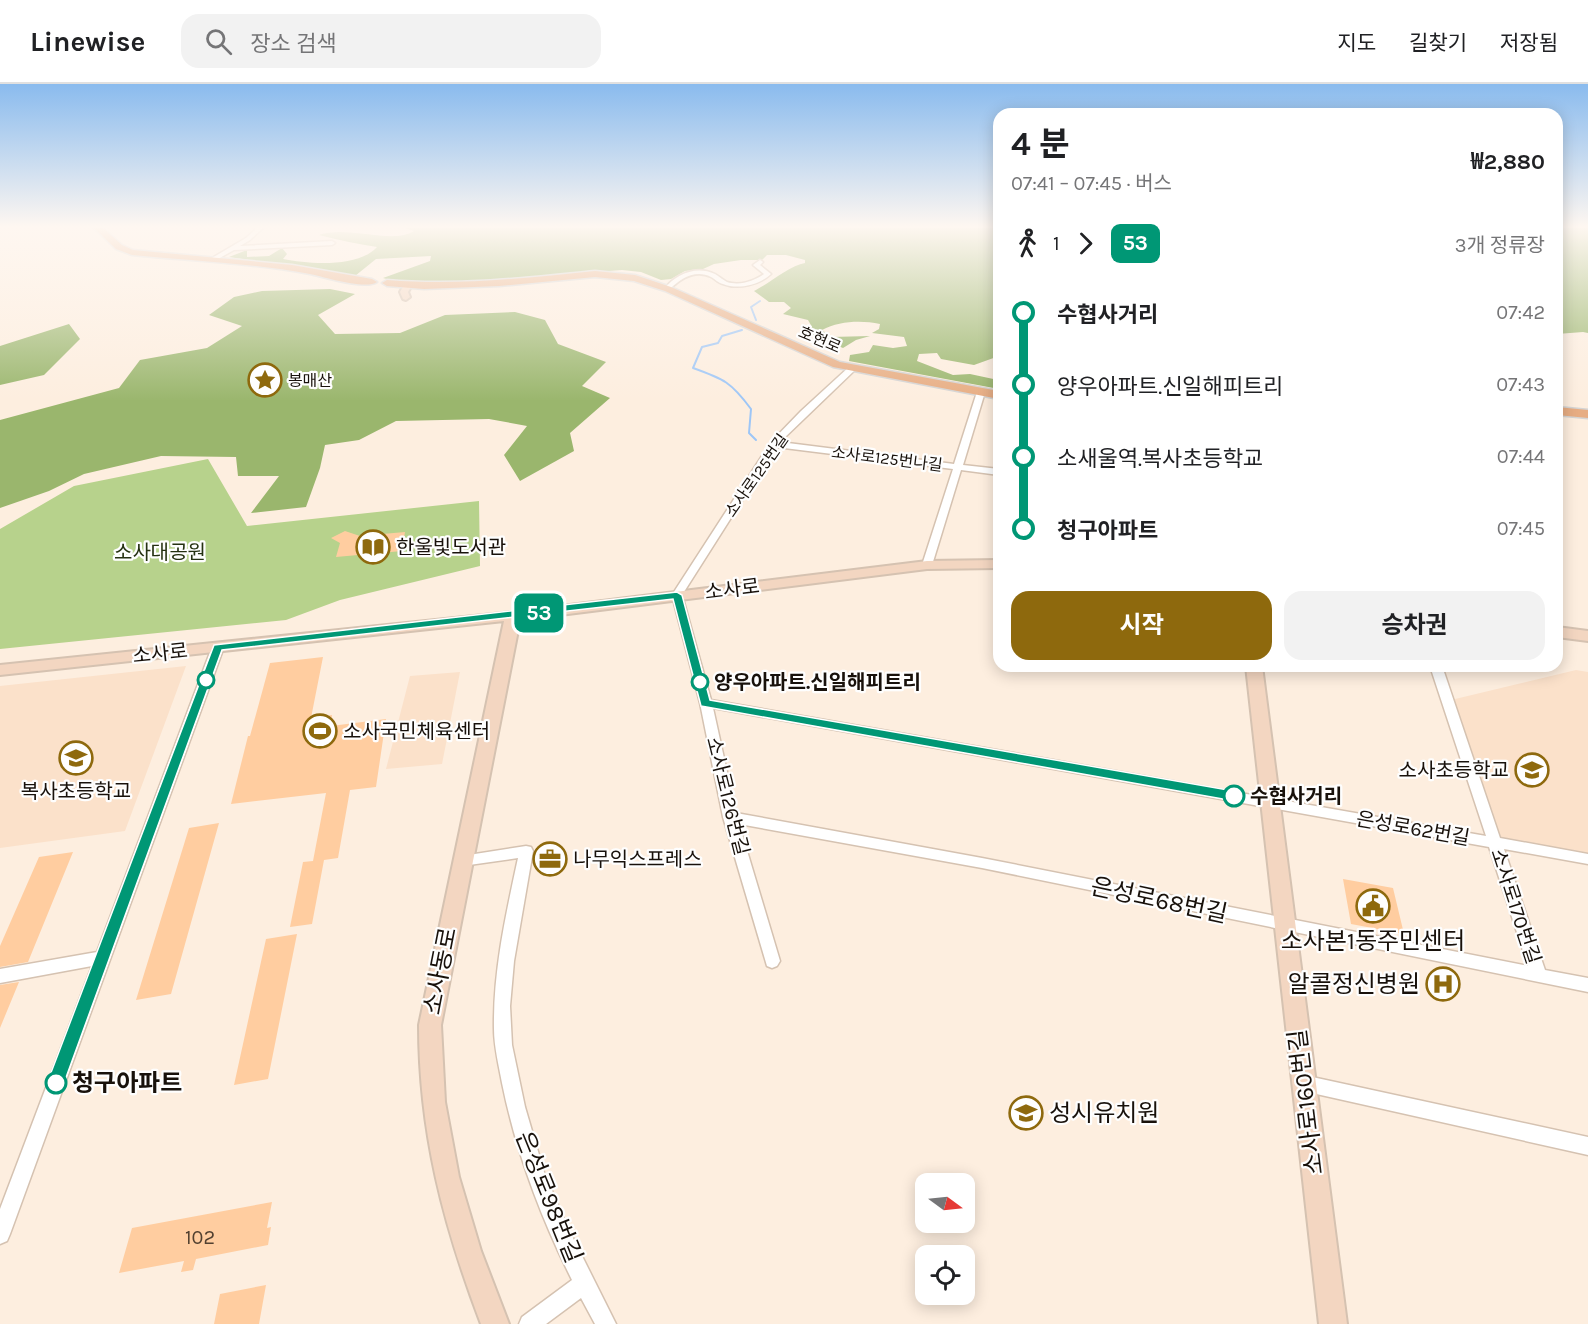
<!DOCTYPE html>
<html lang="ko">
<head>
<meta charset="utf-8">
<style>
  body { margin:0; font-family:Karla,"Noto Sans KR",sans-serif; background:#f2f2f2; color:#202124; height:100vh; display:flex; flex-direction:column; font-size:22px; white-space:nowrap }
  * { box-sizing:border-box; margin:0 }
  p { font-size:20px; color:#757577 }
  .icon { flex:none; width:33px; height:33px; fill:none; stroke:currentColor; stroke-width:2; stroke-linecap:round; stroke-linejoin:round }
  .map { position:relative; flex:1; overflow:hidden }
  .details { position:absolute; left:993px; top:24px; width:570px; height:564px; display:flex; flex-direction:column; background:#fff; border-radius:18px; box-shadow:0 3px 15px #0003 }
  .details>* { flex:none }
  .badge { padding:0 12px; border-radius:9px; font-size:21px; line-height:39px }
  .needle { width:39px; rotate:105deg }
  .tools { position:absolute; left:915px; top:1089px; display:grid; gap:12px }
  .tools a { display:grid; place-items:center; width:60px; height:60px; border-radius:12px; background:#fff; box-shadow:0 3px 15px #0003; font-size:30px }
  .map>.badge { position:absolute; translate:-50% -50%; box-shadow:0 0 0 3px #fff }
  .legs { display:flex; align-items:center; gap:9px; height:66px; padding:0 18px; font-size:20px }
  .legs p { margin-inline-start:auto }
  .head { display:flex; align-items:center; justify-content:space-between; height:102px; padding:0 18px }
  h1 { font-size:33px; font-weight:700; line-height:45px }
  .action { display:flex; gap:12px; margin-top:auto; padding:12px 18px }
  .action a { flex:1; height:69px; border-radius:18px; background:#8e690d; color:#fff; font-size:24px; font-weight:700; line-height:69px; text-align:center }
  .action a+a { background:#f2f2f2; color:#202124 }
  ul { padding:0 18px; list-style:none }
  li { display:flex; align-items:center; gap:21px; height:72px; font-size:22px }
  li i { display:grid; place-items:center; width:9px; height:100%; margin:0 8px; background:currentColor }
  li i::after { content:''; width:15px; height:15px; margin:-8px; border:4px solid; border-radius:50%; background:#fff }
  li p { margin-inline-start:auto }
  li:first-child i { background:linear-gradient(#0000 50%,currentColor 0) }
  li:last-child i { background:linear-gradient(currentColor 50%,#0000 0) }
  header { display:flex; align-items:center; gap:36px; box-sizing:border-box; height:84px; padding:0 30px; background:#fff; border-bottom:2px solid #e0e0e0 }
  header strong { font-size:28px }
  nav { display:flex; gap:33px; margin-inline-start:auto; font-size:21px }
  .search { width:420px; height:54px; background:#f2f2f2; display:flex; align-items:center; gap:15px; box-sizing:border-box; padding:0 21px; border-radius:18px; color:#757577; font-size:22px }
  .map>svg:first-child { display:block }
  .built { fill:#fbe1ca }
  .green { fill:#b7d28c }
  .forest { fill:#9ab66d }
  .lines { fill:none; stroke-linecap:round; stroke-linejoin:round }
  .stream { stroke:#9dc6f7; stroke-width:2 }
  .building { fill:#ffcda0 }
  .street-casing { stroke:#d5c2b1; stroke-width:3 }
  .secondary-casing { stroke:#d5c2b1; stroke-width:4 }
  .primary-casing { stroke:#d5d4d3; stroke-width:3 }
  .street { fill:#fff; fill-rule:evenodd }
  .secondary { fill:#f3d6c1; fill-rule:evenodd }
  .primary { fill:#e7ad83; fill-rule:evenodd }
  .line-1 { fill:#009775; stroke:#fff; stroke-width:1.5 }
  .stop-1-dot { fill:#fff; stroke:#009775; stroke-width:3 }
  .labels { text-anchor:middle; stroke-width:4.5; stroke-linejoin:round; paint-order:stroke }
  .far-street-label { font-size:16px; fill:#18110b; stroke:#fefefe }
  .far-poi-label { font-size:16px; fill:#18110b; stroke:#fefefe; text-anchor:start }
  .poi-label { font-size:20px; fill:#18110b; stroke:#fefefe; text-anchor:start }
  .park-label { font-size:20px; fill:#253111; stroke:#fefefe }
  .street-label { font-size:20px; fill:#18110b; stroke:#fefefe }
  .stop-label { font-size:20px; font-weight:bold; fill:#18110b; stroke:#fefefe; text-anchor:start }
  .near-number-label { font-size:20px; fill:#524030 }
  .near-street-label { font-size:24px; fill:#18110b; stroke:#fefefe }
  .near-poi-label { font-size:24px; fill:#18110b; stroke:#fefefe }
  .near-stop-label { font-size:24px; font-weight:bold; fill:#18110b; stroke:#fefefe; text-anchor:start }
</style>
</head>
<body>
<header>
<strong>Linewise</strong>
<div class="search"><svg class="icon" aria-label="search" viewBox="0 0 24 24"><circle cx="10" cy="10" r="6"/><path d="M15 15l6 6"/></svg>장소 검색</div>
<nav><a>지도</a><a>길찾기</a><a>저장됨</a></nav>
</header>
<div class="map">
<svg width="1588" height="1240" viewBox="0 0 1588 1240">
  <rect width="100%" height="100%" fill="#fdeedf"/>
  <!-- built -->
  <path class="built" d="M186,582l-61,165 -125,17v-162z
    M1576,586l12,2v184l-88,-16 -49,-140z
    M460,588l-18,92 -56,5 24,-93z"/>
  <!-- green -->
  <path class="green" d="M208,375l39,67 232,-25 1,65 -140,34 -54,20 -286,29v-120l74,-43z"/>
  <!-- forest -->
  <path class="forest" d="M405,144h594v70l-5,-1 5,7v52l-25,9 -33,-6 -4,-6 -18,1 -2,7 36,14 17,-1 28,6 1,9 -150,-28 1,-6 19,-3 4,-7 20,3 14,-2 -3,-9 -32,-4 7,-4 1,-5c-19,-4 -41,-3 -58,6l9,7 39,-1 -14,4 -13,8 -38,-16 7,-5 -4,-7 -25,-6 8,-6 -7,-6h-15l-15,-11c15,-7 36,-26 51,-28v-3l-19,-5h-19l-5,5h-21l-27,4 -11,5 -18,2 -14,8 -10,1 -20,-8 -19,-2 -151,11 -73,1 -15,-4 47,-17 1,-5 -55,3 -21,17 -126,-19 18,-7v7l22,-1 13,-8 5,6 -4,5c26,5 75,9 94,-12 -20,-3 -39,-7 -58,-12 28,-10 74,10 95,-4z
    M1557,144h31v105l-5,-1 -26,2z
    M330,205l25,5 -37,21 17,19 65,-1 45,-18 70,-3 30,8 13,24 48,18 -24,24 28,12 -40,35 4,18 -54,30 -16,-26 23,-29 -38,-7 -93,2 -37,19 -34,5 -5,23 -14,39 -55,6 28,-37h-41l-2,-19 -75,-1 -77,18 -35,17 -49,17v-88l119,-32 21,-28 67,-12 35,-22 -33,-11 25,-18 28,-6z
    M69,240l11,15 -36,36 -44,10v-39z"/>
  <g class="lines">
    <!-- stream -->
    <path class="stream" d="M756,236l-5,-13 9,-6
      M742,246l-20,6 -4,7 -16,4 -9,21c31,11 38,14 58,41l-2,24 7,7"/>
  </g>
  <!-- building -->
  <path class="building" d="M345,447l15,5 45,-4 -3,19 -66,6 4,-14 -9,-5z
    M323,573l-12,61 21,-3 -1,11 55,-7 -10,68 -26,3 -12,68 -14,2 -12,64 -22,3 13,-65 10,-1 13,-68 -95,11 17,-68h2l20,-73z
    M219,739l-48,171 -35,6 53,-172z
    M73,768l-45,110 -28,5v-21l39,-89z
    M1343,795l50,9 11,46 -53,-10z
    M297,850l-29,145 -34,6 32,-146z
    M19,898l-19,46v-43z
    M272,1118l-5,26 4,-1 -3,18 -72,14 -3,11 -12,2 3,-11 -65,12 13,-45z
    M266,1201l-7,39h-45l6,-30z"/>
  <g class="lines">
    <defs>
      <path id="street" d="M257,144h6l-13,12 -10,6 92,-5 3,2 -3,2 -98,5 -18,10h-4v-2l34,-20z
        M760,176l3,2 -3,3 11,9c-12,11 -33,16 -48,10 -5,-1 -8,-5 -12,-7 -16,-8 -31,2 -42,13l-5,-1c12,-15 32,-24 51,-15 5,3 8,6 12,8 13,4 27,-1 37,-8l-11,-9z
        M849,283l7,2 -76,73 174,22 23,-72 4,-2 4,2 -22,73 36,4v6l-38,-5 -29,95 -5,3 -5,-3 31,-96 -177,-22 -94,148 29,105 775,136 -56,-170h12l58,172 88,16v10l-84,-15 41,121 43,8v14l-606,-124 -243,-44 41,137 -3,5 -5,2 -5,-2 -44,-149 -23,-114 -28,-108 99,-153 30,-31zM713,624l776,139 39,119 -546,-108 -246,-45z
        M218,560l6,3 -214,587 -3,7 -7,3v-35l92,-243 -92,17v-14l97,-17 115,-305z
        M526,762l5,1 2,4 -19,110 -4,45 2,39 13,62 19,65 23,54 49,98h-21l-14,-26 -35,26h-27l3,-7 50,-37c-31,-62 -56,-128 -70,-197 -3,-17 -8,-36 -8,-54 -1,-58 12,-115 24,-171l-56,8 -5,-1 -2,-4 2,-4 5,-1z
        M1303,991l285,62v18l-285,-64 -6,-2 -3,-6 3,-6z"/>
      <path id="secondary" d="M408,198l4,3 -4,7 2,5 -4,3 -3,-1 -3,-7 5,-9z
        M999,476v8l-72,1 -407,51 -79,405 4,77 14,75 22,74 28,73h-28c-38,-100 -62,-192 -62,-299l85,-404 -504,54v-10l513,-53 414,-51z
        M1557,543l31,4v10l-31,-4z
        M1246,582h16l85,658h-28z"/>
      <path id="primary" d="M94,144h9l19,17 11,5 159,15 80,14 5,3c-11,8 -53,-5 -67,-8 -58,-11 -119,-13 -178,-19l-16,-6z
        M595,187l40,4 36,12 169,75 159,29v8l-166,-32 -168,-76 -31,-10 -39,-4 -96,9 -75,3 -37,-3 -5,-3 5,-3c70,6 139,-2 208,-9z
        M1557,323l31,3v8l-31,-3z"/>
    </defs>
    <!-- street casing -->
    <use href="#street" class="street-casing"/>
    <!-- secondary casing -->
    <use href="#secondary" class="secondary-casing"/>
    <!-- primary casing -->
    <use href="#primary" class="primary-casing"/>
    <!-- street -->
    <use href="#street" class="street"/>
    <!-- secondary -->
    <use href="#secondary" class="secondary"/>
    <!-- primary -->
    <use href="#primary" class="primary"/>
  </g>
  <!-- sky -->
  <linearGradient id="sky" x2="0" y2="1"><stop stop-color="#8abbee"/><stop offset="0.45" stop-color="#fef7f1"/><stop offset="1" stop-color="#fef7f1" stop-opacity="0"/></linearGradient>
  <rect width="1588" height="317" fill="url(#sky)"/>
  <!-- line-1 -->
  <path class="line-1" d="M677,508l5,3 28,105 524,91 7,5 -7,5 -533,-95 -28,-107 -451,51 -158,433 -3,6 -5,2 -6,-2 -3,-6 167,-438z"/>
  <!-- icons -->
  <defs>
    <symbol id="sight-ring" viewBox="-11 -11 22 22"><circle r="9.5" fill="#fefefe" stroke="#8e690d" stroke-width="1.5"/><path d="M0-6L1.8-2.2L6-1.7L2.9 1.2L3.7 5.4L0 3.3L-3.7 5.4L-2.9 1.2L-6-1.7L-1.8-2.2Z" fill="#8e690d"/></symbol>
    <symbol id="library-ring" viewBox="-11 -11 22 22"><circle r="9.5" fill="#fefefe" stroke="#8e690d" stroke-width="1.5"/><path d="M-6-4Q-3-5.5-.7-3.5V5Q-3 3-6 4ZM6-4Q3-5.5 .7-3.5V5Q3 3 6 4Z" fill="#8e690d"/></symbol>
    <symbol id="stadium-ring" viewBox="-11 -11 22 22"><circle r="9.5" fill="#fefefe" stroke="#8e690d" stroke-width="1.5"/><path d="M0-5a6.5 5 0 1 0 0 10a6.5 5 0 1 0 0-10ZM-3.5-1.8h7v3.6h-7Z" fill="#8e690d"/></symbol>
    <symbol id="school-ring" viewBox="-11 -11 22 22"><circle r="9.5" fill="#fefefe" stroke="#8e690d" stroke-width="1.5"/><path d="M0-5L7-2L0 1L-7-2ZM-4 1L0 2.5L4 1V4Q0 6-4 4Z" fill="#8e690d"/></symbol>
    <symbol id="office-ring" viewBox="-11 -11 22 22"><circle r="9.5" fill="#fefefe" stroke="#8e690d" stroke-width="1.5"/><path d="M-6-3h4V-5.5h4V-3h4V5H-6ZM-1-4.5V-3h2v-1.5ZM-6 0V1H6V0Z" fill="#8e690d"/></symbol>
    <symbol id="civic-ring" viewBox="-11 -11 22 22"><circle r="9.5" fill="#fefefe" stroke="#8e690d" stroke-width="1.5"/><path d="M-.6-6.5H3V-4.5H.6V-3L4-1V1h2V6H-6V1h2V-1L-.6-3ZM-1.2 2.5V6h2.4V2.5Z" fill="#8e690d"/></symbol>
    <symbol id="hospital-ring" viewBox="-11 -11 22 22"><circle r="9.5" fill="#fefefe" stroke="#8e690d" stroke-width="1.5"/><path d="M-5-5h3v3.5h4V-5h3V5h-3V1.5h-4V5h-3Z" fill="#8e690d"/></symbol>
  </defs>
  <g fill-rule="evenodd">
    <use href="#sight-ring" x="246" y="277" width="38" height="38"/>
    <use href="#library-ring" x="354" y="444" width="38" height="38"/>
    <use href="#stadium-ring" x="301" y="628" width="38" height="38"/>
    <use href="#school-ring" x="57" y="655" width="38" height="38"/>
    <use href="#school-ring" x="1513" y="667" width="38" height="38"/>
    <use href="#office-ring" x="531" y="756" width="38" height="38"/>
    <use href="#civic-ring" x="1354" y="803" width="38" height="38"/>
    <use href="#hospital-ring" x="1424" y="881" width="38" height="38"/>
    <use href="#school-ring" x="1007" y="1010" width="38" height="38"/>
  </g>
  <!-- markers -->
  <g class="stop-1-dot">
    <circle cx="206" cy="596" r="8"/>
    <circle cx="700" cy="598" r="8"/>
    <circle cx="1234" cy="712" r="10"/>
    <circle cx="56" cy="999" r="10"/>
  </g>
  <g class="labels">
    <!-- far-street labels -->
    <g class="far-street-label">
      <text transform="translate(820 255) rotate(23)" y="6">호현로</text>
      <text transform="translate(887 374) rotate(7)" y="6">소사로125번나길</text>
      <text transform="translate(756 391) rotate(-55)" y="6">소사로125번길</text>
    </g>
    <!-- far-poi labels -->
    <g class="far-poi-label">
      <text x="288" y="302">봉매산</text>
    </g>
    <!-- poi labels -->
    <g class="poi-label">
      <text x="396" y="470">한울빛도서관</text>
      <text x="343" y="654">소사국민체육센터</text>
      <text x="1509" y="693" text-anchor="end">소사초등학교</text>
      <text x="76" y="714" text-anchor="middle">복사초등학교</text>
      <text x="573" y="782">나무익스프레스</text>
    </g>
    <!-- park labels -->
    <g class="park-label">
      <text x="160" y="475">소사대공원</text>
    </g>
    <!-- street labels -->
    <g class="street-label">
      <text transform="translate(732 505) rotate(-7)" y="7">소사로</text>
      <text transform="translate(160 569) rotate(-6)" y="7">소사로</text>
      <text transform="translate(728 712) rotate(76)" y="7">소사로126번길</text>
      <text transform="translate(1413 744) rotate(10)" y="7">은성로62번길</text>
      <text transform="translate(1516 822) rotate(72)" y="7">소사로170번길</text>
    </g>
    <!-- stop labels -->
    <g class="stop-label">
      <text x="714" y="605">양우아파트.신일해피트리</text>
      <text x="1250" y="719">수협사거리</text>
    </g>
    <!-- near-number labels -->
    <g class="near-number-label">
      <text x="200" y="1160">102</text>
    </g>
    <!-- near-street labels -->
    <g class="near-street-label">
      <text transform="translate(1159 816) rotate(12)" y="8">은성로68번길</text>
      <text transform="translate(440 887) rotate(-79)" y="8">소사동로</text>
      <text transform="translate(1306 1018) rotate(-97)" y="8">소사로160번길</text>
      <text transform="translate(549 1113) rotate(68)" y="8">은성로98번길</text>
    </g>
    <!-- near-poi labels -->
    <g class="near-poi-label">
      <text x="1373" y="865">소사본1동주민센터</text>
      <text x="1420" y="908" text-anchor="end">알콜정신병원</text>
      <text x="1049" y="1037" text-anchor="start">성시유치원</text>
    </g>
    <!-- near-stop labels -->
    <g class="near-stop-label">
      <text x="72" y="1007">청구아파트</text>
    </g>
  </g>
</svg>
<div class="tools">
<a><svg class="needle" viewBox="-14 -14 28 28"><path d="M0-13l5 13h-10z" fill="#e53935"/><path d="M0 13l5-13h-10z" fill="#757577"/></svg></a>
<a><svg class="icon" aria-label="locate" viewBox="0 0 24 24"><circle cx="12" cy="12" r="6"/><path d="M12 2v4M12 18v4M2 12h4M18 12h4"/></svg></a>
</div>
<b class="badge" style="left:539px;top:529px;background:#009775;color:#fff">53</b>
<section class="details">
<div class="head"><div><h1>4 분</h1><p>07:41 – 07:45 · 버스</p></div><b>₩2,880</b></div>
<div class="legs"><svg class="icon" aria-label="walk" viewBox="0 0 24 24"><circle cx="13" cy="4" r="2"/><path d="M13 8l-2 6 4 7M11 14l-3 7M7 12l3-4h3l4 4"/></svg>1<svg class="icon" aria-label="forward" viewBox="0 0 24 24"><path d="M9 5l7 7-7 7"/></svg><b class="badge" style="background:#009775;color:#fff">53</b><p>3개 정류장</p></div>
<ul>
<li><i style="color:#009775"></i><b>수협사거리</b><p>07:42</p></li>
<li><i style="color:#009775"></i><span>양우아파트.신일해피트리</span><p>07:43</p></li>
<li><i style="color:#009775"></i><span>소새울역.복사초등학교</span><p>07:44</p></li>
<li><i style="color:#009775"></i><b>청구아파트</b><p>07:45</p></li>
</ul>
<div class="action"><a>시작</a><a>승차권</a></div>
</section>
</div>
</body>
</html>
